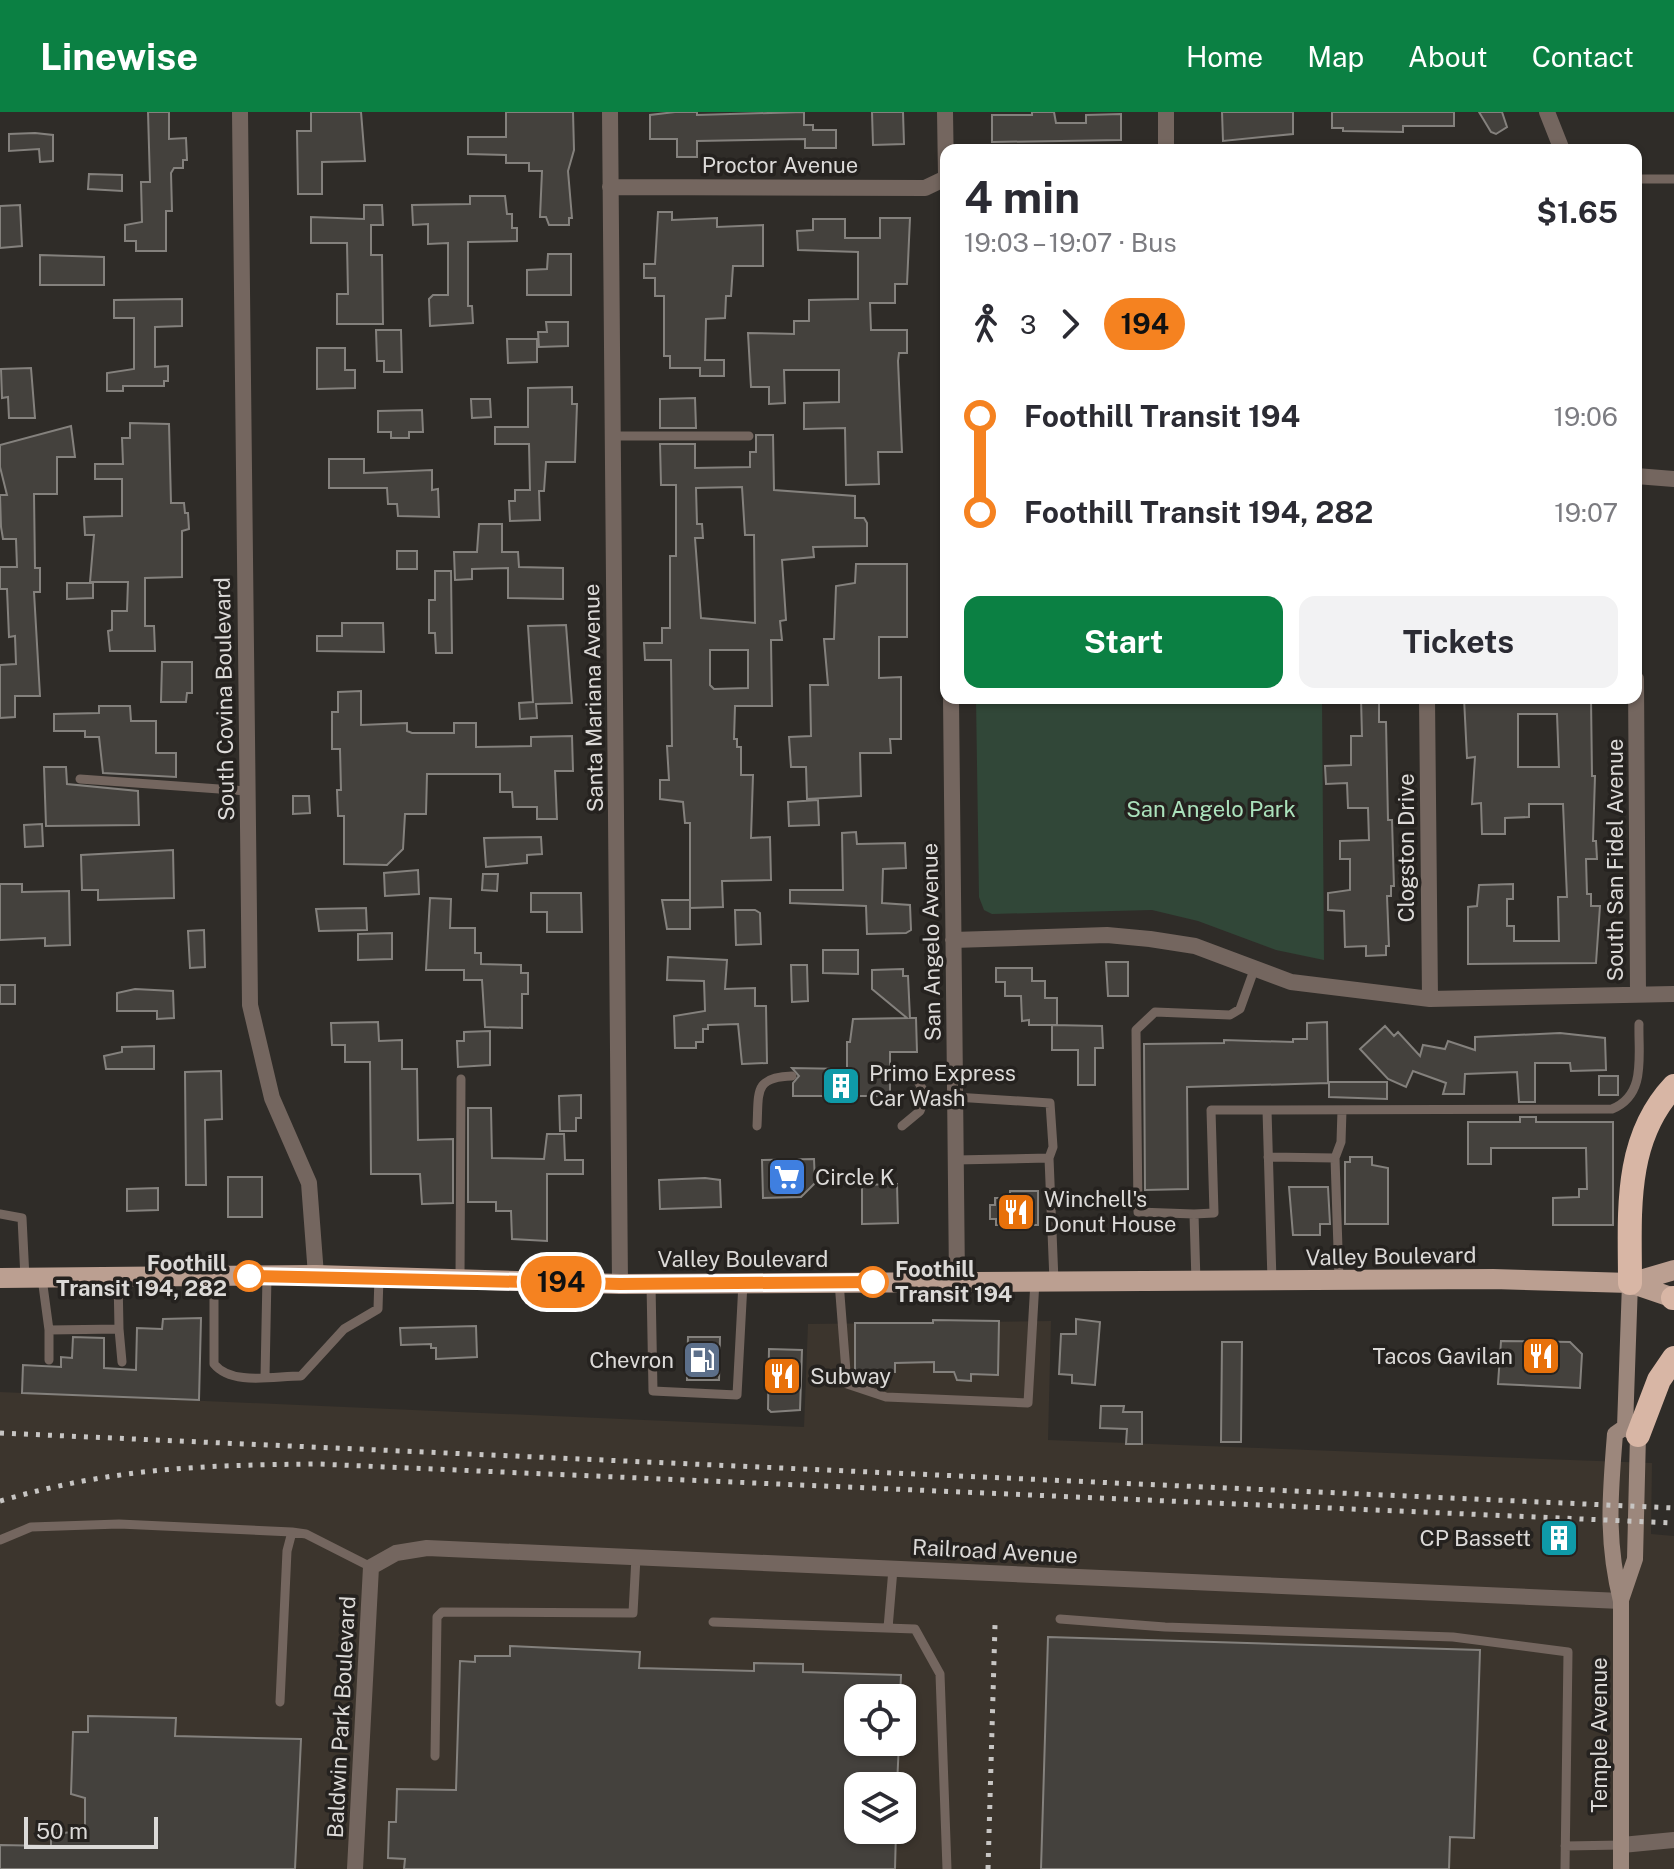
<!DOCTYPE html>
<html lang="en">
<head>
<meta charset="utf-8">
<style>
  body { margin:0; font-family:"Public Sans",sans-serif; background:#f2f2f3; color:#2b2b33; height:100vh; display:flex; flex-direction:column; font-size:30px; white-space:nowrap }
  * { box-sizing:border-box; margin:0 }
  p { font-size:26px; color:#7c7c81 }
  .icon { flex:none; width:44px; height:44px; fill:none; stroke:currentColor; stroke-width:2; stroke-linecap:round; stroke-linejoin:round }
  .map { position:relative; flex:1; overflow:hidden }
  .drawer { position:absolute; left:940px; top:32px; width:702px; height:560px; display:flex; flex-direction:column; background:#fff; border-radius:16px; box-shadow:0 2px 6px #0004 }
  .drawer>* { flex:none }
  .badge { padding:0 16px; border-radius:26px; font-size:28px; line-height:52px }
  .tools { position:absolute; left:844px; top:1572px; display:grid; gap:16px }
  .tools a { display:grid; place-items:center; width:72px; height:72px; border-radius:16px; background:#fff; box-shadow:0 2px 6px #0004; font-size:40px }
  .scale { position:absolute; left:24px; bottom:20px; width:134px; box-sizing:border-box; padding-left:8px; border:4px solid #dcdad8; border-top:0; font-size:22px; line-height:28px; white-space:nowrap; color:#dcdad8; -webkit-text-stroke:6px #25221f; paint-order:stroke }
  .map>.badge { position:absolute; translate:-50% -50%; box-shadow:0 0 0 4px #fff }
  .legs { display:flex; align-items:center; gap:12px; height:88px; padding:0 24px; font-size:26px }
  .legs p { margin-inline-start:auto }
  .headline { display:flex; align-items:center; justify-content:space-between; height:136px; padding:0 24px }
  h1 { font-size:44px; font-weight:700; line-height:60px }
  .primary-button { display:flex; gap:16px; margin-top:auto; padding:16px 24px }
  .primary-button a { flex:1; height:92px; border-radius:16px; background:#0b8043; color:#fff; font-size:32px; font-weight:700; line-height:92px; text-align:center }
  .primary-button a+a { background:#f2f2f3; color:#2b2b33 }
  ul { padding:0 24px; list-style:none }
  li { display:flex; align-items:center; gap:28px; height:96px; font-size:30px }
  li i { display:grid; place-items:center; width:12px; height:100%; margin:0 10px; background:currentColor }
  li i::after { content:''; width:20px; height:20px; margin:-10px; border:6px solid; border-radius:50%; background:#fff }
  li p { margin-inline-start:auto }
  li:first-child i { background:linear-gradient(#0000 50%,currentColor 0) }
  li:last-child i { background:linear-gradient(currentColor 50%,#0000 0) }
  header { display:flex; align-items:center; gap:48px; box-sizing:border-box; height:112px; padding:0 40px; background:#0b8043; color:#fff }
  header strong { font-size:38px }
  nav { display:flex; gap:44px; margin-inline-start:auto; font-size:28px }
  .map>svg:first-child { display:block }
  .built { fill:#3c352d; fill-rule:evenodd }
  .green { fill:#314738 }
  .building { fill:#44413d; stroke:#84817d; stroke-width:2; fill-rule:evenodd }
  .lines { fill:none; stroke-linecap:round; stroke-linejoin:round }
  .service { stroke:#74665f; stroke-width:9 }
  .minor { stroke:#74665f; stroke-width:16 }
  .secondary { stroke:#9c877c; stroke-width:16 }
  .primary { stroke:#bb9f91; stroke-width:20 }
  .motorway { stroke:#d8b6a5; stroke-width:24 }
  .rail { stroke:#c7c5c3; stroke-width:5; stroke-dasharray:4 8; stroke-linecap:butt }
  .line-1-casing { stroke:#fff; stroke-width:18 }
  .line-1 { stroke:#f58220; stroke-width:12 }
  .stop-1-dot { fill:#fff; stroke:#f58220; stroke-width:4 }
  .labels { text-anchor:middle; stroke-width:7; stroke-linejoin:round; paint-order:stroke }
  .street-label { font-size:22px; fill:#dcdad8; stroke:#25221f }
  .park-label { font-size:22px; fill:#abe2bc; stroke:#25221f }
  .poi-label { font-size:22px; fill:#dcdad8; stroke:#25221f; text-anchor:start }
  .stop-label { font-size:22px; font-weight:bold; fill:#dcdad8; stroke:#25221f; text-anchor:end }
</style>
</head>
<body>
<header>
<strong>Linewise</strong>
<nav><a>Home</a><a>Map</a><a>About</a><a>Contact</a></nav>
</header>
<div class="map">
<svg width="1674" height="1757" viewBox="0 0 1674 1757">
  <rect width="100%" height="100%" fill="#2f2c28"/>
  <!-- built -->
  <path class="built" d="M1051,1209l-3,119 604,23 -1,71 23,2v333h-1674v-477l804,35 4,-103zM858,1586h44v44h-44zM858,1674h44v44h-44z"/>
  <!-- green -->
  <path class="green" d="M976,586h346l2,262 -48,-10 -78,-29 -46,-11 -160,4 -8,-4 -5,-13z"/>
  <!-- building -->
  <path class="building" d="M148,0h21v27l17,-1 1,22h-4v8h-9l-3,5 1,38h-6v40h-30v-10h-11v-16l17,-3 -1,-40h9z
    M311,0h50l4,49 -43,1v32h-24l-1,-63h14z
    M506,0h67l1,38 -6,21 4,47h-3v7h-20l-3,-8h-6l2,-46h-13v-8h-23v-8l-38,-1v-17h38z
    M675,0h22v3l107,-3v13h9v5h23v18h-31v-9l-108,2v16h-20v-18h-27v-24z
    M872,0h31l1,32 -31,1z
    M1032,0h22l2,11h30v-8l35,-1v26l-129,2v-27h40z
    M1222,0h71v22l-70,7z
    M1332,0h122v14h-51v6l-60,-1v-3h-11z
    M1479,0h23l5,15 -11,7 -5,-2z
    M35,21l18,2v26l-13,1 -1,-13 -30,2v-17z
    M89,62l33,1v16l-34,-2z
    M470,84h35l2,18h5v14h5v13l-49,1v64h4l1,17 -43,3 -1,-27 4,-4h15v-52l-20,1v-20l-15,1 -1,-20 58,-1z
    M20,93l2,41 -22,2v-42z
    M364,93h18l1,20h-12v30h11l1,69h-46v-30h11l-1,-51h-36v-26l53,2z
    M658,100h14v8l45,-2v9l46,-2v41h-30l-2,30h-5l-1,22 -19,1 -1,41h19v16h-24v-8h-30v-12h-6v-60h-9v-18h-11v-14h11z
    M880,106h30l-3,66h-12v19h-25l1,27h36v23h-8l-1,8 4,91h-24l1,32 -33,1 -1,-57 -41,1v-26l35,-1v-32h-55l1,33 -16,1v-17h-18l-3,-54 46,1v-13h15v-21l49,-1v-47l-60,-2 -1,-19 16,-1v-11h32v19h35z
    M548,142h23v41h-44v-25l20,-1z
    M40,143l64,2v28h-64z
    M182,187v27l-27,1v40l13,-1v15h-4v5h-41v5h-16v-18l27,-4v-51h-20v-18z
    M546,210h22v24l-29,1 -1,-15h9z
    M376,218h25l1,42h-18v-11h-7z
    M507,227h30v23l-29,1z
    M317,236h28v22h10v18l-38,1z
    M31,256l4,50h-26l-1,-21 -6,1 -1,-29z
    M572,275v17h5l-2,58h-29l-2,29h-5l1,29 -30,1 -1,-20h6v-11h15l-1,-46h-34v-17h33v-39z
    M695,286l1,30h-36v-29z
    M471,287h19l1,18 -19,1z
    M422,298l1,22h-14v6h-18v-6h-13v-21z
    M130,311l39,1 2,79h13l1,10h3l1,16 -7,2v46l-37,1v48h9l1,25h-45l-2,-20 4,-1v-19h15l1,-29h-38l4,-47h-9l-1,-18 38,-1v-37h-27v-15h28l-1,-26h8z
    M71,314l4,31h-18v37h-23l1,74h5v24h-6l6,104h-25v21l-15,1v-53l16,-1 -1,-28 -6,1 -2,-48h-7v-22h17l-1,-28h-13l-2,-12 -1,-32h7l-7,-28v-22z
    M756,323h17l1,55 81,6v22h9l3,5v23l-54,1 1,10 -32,3 4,60 -6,1 2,19h-11l1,66h-37l-1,33h3v8h4v28h12l-2,63 19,-1 1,43 -49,1 1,26 -33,1v-85h-5l-2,-21 -23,-3v-19h9l-2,-34h5l-1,-86h-26l-1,-17h18v-15h8v-72h6v-71h-15l-1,-41h35v24l55,-1v-15h6zM742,375l3,48h9l1,88 -54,-5 -6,-80h8l-1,-14h-5l-1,-36zM710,538h38v38l-34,1 -4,-4z
    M329,347h35v14l68,-3v20l6,-1 1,28 -41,-1 -1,-12h-9l-1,-16h-58z
    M479,412h23v28h16l1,15 44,1v31l-55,-1v-30l-36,1v10l-17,1 -1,-28h23z
    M397,439h20v18h-20z
    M856,452h51v73h-28v41l22,-1v62h-11l1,14h-31l1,43 -54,3 -1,-32h-15l-2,-30 22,-1 -1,-51h18l-4,-46h10l2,-53 19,-3z
    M435,459h16l1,82h-16l-1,-20h-6v-33h6z
    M67,471h26v15l-26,1z
    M342,511h41l1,29 -67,-1v-15h25z
    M566,513l6,78 -36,1 1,14 -17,1 -1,-16 14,-1 -5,-76z
    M162,550h30v31h-5l-1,9h-25z
    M361,579v34l46,-2v8l5,2h42v-10h22v24l55,-1v-9l41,-1 1,35h-18l2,48h-20v-12h-24l-1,-15h-12v-18h-73l-1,40h-21l-2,35 -16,16 -43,-1v-48h-6l-1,-26h4l-1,-41h-8v-37h6v-20z
    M1361,586h18v24h7l2,98h4l2,66h-3v10h-4l2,50h-3v9l-20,1v-10l-21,1 -1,-36 -16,-1v-17l22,-3v-31h-10v-18l29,-1 -1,-32h-20l-1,-25 -21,1 -1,-18 26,-1v-29h11z
    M1464,586h127l1,78h3l-2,65h3l1,18h-11l1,35h4v12h9l-4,57 -128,1v-57l9,-1 2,-21 34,-1v15h-6v27h7v15h45l-1,-44h9l-4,-93h-34v13l-24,1v16h-23l-1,-31 -9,1 3,-47 -8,1zM1518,602h39l2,53h-41z
    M99,594h31l1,15h25v32h20v24l-73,-4 -4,-36h-14v-6h-31v-17l45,-1z
    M44,655h22l1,17 71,7 1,34 -93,1z
    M293,684h16l1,17 -17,1z
    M818,688l1,25 -30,1 -1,-24z
    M42,712l1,22 -18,1 -1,-22z
    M856,720l1,12 48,-1 1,25 -23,1 -1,34 28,2 1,25 -5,3 -39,1 -1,-28 -76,-3v-13h53l-1,-57z
    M541,725l1,17 -15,1v8l-41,4 -2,-29z
    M173,738l1,48 -76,2v-10h-16l-1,-35z
    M418,758l1,24 -34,2 -1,-23z
    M483,762h15l-1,17 -15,-1z
    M0,772h22v8l47,-1 1,54 -25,1v-8l-45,2z
    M531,781h50l1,39h-35v-20h-16z
    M430,786l21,1 -1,29h25v25h6v11l40,1v8h7v21h-6v34l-37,-1 -3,-47h-18v-10h-38z
    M662,788h28v29h-23z
    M366,796l1,22 -48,1 -3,-22z
    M735,798h20l5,3 1,31 -25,1z
    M204,818l1,37 -15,1 -2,-37z
    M392,821v26l-34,1v-26z
    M823,838h35v24l-35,-1z
    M668,845l59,3 -2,29 30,-1v18h11l1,57 -25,1 -4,-40 -30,1v4h-5v13h-7v6h-21l-1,-32 31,-5 -1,-30 -37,-1z
    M1106,850h22v34h-20z
    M791,853h16l1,36 -16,1z
    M996,856h36v13h13v17h12v27h-28v-5l-7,1 -1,-25h-16v-14h-9z
    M903,857v7h5l2,42h6l1,34h-27v17l-7,7 7,8v12h-97v-13l6,-7 -7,-8 55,1v-27h3l3,-23 54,-1 -35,-29v-19z
    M0,873h15v19h-15z
    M135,877l38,2 1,27 -17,1v-8h-40v-18z
    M378,910l1,19 23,-1v29h15l1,71 35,-1v64l-31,1 -2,-30h-49l-1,-112h-25v-17h-13l-1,-22z
    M1327,910l1,61 -141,4 1,102 -43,1 -1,-146 80,-1v-3l69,2v-3h14v-16z
    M1052,913l50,1 1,22h-8v37h-17v-35h-26z
    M1385,914l9,10 4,-4 22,24 3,-11 22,4 3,-8 27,9v-13l85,-4 45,5 1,32 -35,1 -1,-8h-35v39h-16l-2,-30 -52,2 -1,20h-21l3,-11 -33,-12 -7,16 -18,-8 -28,-30z
    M490,919v34l-32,2 -1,-26h7v-9z
    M154,934v23h-48l-2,-13 18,-4v-5z
    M221,959l1,48 -17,1 1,65h-20l-1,-113z
    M1599,964h19v19h-19z
    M1329,970h58v17l-58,-2z
    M581,983v23h-5v13h-16l-1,-35z
    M468,996h23l1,50 52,1 3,-25h17l1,26h18v14h-36v67l-35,-2 -1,-28h-15v-9h-28z
    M1520,1005h16v5h77v103h-60v-27l26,-1v-8h8l-1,-41h-95v16h-23v-42h52z
    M1350,1045h22v8l16,3v56h-43v-62h5z
    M814,1047l1,24 -14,14 -38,1 -1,-38z
    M228,1065h34v40h-34z
    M705,1066l15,2 1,27 -61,2 -1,-29z
    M897,1072l1,39 -36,1v-39z
    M1289,1075h39l2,37h-10v11h-27z
    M158,1076v22l-31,1v-22z
    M1010,1079h28v34h-42v-6h-6v-14h5v-7h15z
    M201,1206l-2,82 -177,-7 1,-28 38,2v-10l11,1 1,-21 31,1v30l32,2 1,-42 25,1 1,-10z
    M1076,1207l24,3 -5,63 -23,-2v-8l-13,-1 2,-40h15z
    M933,1208l66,1 -1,54 -27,-1v7l-14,-1 -3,-8h-20v-10l-39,1v9h-40v-49h78z
    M476,1214l1,31 -41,2v-11h-5v-4l-30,1 -1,-17z
    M688,1225h32l-1,43h-32z
    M1501,1229l69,1 12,12 -2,34 -82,-4z
    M1222,1230h20l-1,100h-20z
    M769,1237l33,1 -2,60 -29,2 -3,-3z
    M1101,1294h23l-1,6h19v32h-16l1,-15 -27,-1z
    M1048,1525l432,13 -6,188 -24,-1 -1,32h-408z
    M510,1534l130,6 -1,16 115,3v-8l49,1v8l98,3 -1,23h-42v44h41l-2,44h-39v44h38l-1,39h-491l1,-10 -17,-1 1,-36h7l1,-33 59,1 4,-129 15,1v-6h35z
    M88,1604l88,2 -1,18 126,3 -6,130h-295v-24l51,1v-12l34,-3v-33l-14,-4 2,-62h15z"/>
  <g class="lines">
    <!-- service -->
    <path class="service" d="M1636,67h38
      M612,324h137
      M80,667l167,12
      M890,964l26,2 10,17 -6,16 -18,15
      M955,985l95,6 3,44 -4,11 -94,2
      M1267,998l345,-1c35,-14 26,-54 27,-85
      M757,1014c2,-33 -4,-49 35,-50
      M1268,1045l67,1 4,121
      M1049,1046l5,123
      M1335,1046l6,-16 1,-32
      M0,1102l22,4 3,60
      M1194,1102l-56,-2 -2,-182 19,-18 75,3 10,-6 14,-39
      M214,1164v88c18,22 60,12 87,12l43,-47 34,-20 1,-32
      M42,1166l7,52 70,-1 -1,-52
      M460,1167l1,-200
      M839,1170l8,102 39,13 142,6 7,-122
      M1196,1170l-2,-68 20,-1 -3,-103h56l5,171
      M651,1172l2,107 84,4 6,-112
      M119,1217l3,33
      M49,1218v30
      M265,1265l2,-101
      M0,1428l31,-13 88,-3 173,8
      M1060,1507l105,8 288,10 115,15 -3,217
      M713,1510l202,7 25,45 7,195
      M888,1516l5,-59
      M280,1590l7,-151 5,-19 14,2 65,33
      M435,1644l2,-139 5,-5 191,1 3,-56
      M1565,1734l57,-1"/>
    <!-- minor -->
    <path class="minor" d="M240,0l10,893 22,93 37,85 7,92
      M610,0l10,1172
      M945,0l1,64
      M1166,0v38
      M1547,0l15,38
      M610,75l315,1 21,-10
      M1636,364l38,3
      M1636,567l2,315
      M951,586l6,583
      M1427,586l3,301
      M953,828l154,-5 43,4 45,7 96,36 139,17 244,-5
      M1622,1733l52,-5
      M355,1757l16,-302 25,-14 31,-5 1194,53"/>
    <!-- secondary -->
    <path class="secondary" d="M1625,1315l5,-144
      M1621,1488l14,-41 3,-124 -9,-5
      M1621,1757v-268c-15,-60 -11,-106 -6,-167l10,-7"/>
    <!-- primary -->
    <path class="primary" d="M0,1166l316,-3 304,9 873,-5 137,4 44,15
      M1630,1171l44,-13"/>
    <!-- motorway -->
    <path class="motorway" d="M1630,1171c0,-69 -7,-143 44,-197
      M1673,1186h1
      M1638,1323l21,-55 15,-22"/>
    <!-- rail -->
    <path class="rail" d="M0,1321l1674,75
      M0,1389c113,-33 202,-36 318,-37l1356,59
      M988,1757l7,-244"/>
  </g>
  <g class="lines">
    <defs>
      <path id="line-1" d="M249,1164l371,8 253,-2"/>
    </defs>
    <!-- line-1 casing -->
    <use href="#line-1" class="line-1-casing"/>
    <!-- line-1 -->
    <use href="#line-1" class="line-1"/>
  </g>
  <!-- icons -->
  <defs>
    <symbol id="building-square" viewBox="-11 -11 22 22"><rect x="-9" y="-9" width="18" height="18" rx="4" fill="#0f9aa8" stroke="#25221f"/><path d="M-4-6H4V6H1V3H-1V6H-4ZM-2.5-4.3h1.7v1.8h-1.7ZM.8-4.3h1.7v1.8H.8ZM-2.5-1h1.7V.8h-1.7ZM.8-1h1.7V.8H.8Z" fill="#fff"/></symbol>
    <symbol id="supermarket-square" viewBox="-11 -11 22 22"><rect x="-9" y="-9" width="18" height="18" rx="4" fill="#3f7fe0" stroke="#25221f"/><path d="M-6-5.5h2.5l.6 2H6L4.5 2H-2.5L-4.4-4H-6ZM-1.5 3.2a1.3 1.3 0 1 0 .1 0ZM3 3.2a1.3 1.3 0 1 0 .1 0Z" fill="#fff"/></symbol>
    <symbol id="restaurant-square" viewBox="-11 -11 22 22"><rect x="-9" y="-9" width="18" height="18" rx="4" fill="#e8710a" stroke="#25221f"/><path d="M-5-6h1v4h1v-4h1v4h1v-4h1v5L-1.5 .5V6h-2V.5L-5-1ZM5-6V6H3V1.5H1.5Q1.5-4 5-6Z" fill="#fff"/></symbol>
    <symbol id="fuel-square" viewBox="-11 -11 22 22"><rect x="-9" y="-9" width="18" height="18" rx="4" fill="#5c6f8a" stroke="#25221f"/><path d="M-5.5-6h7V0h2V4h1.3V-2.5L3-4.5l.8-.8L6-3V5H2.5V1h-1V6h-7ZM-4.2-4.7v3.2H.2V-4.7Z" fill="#fff"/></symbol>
  </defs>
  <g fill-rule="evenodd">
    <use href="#building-square" x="819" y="952" width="44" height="44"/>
    <use href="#supermarket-square" x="765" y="1043" width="44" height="44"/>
    <use href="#restaurant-square" x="994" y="1078" width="44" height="44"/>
    <use href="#restaurant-square" x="1519" y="1222" width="44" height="44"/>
    <use href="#fuel-square" x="680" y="1226" width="44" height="44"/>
    <use href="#restaurant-square" x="760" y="1242" width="44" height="44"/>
    <use href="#building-square" x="1537" y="1404" width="44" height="44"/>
  </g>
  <!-- markers -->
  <g class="stop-1-dot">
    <circle cx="249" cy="1164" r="14"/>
    <circle cx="873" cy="1170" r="14"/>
  </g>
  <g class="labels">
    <!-- street labels -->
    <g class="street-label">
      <text x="780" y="61">Proctor Avenue</text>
      <text transform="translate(593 586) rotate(-91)" y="8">Santa Mariana Avenue</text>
      <text transform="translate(224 587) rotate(-91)" y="8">South Covina Boulevard</text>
      <text transform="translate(1406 736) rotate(-90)" y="8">Clogston Drive</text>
      <text transform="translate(1615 748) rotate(-90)" y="8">South San Fidel Avenue</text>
      <text transform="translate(931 830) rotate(-91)" y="8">San Angelo Avenue</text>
      <text transform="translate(1391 1144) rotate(-1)" y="8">Valley Boulevard</text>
      <text x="743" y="1155">Valley Boulevard</text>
      <text transform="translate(995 1439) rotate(3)" y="8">Railroad Avenue</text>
      <text transform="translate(341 1605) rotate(-87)" y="8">Baldwin Park Boulevard</text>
      <text transform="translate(1599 1623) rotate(-90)" y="8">Temple Avenue</text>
    </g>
    <!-- park labels -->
    <g class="park-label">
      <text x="1211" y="705">San Angelo Park</text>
    </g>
    <!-- poi labels -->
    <g class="poi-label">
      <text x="869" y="969">Primo Express<tspan x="869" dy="25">Car Wash</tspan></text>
      <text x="815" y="1073">Circle K</text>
      <text x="1044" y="1095">Winchell's<tspan x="1044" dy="25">Donut House</tspan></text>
      <text x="1513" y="1252" text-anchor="end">Tacos Gavilan</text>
      <text x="674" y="1256" text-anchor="end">Chevron</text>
      <text x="810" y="1272">Subway</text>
      <text x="1531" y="1434" text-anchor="end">CP Bassett</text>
    </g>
    <!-- stop labels -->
    <g class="stop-label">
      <text x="227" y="1159">Foothill<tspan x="227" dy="25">Transit 194, 282</tspan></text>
      <text x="895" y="1165" text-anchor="start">Foothill<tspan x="895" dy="25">Transit 194</tspan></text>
    </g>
  </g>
</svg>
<div class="tools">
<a><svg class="icon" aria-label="locate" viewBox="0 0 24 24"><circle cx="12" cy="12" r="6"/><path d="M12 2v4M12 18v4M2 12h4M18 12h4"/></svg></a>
<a><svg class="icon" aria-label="layers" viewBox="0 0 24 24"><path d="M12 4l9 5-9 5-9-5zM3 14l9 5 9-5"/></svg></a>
</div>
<div class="scale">50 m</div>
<b class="badge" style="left:561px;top:1170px;background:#f58220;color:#111">194</b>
<section class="drawer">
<div class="headline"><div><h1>4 min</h1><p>19:03 – 19:07 · Bus</p></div><b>$1.65</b></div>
<div class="legs"><svg class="icon" aria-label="walk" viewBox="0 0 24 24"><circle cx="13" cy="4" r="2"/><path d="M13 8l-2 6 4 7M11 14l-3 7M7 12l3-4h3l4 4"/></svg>3<svg class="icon" aria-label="forward" viewBox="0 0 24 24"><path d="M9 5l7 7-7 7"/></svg><b class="badge" style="background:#f58220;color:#111">194</b></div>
<ul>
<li><i style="color:#f58220"></i><b>Foothill Transit 194</b><p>19:06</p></li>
<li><i style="color:#f58220"></i><b>Foothill Transit 194, 282</b><p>19:07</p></li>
</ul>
<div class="primary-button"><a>Start</a><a>Tickets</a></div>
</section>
</div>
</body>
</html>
